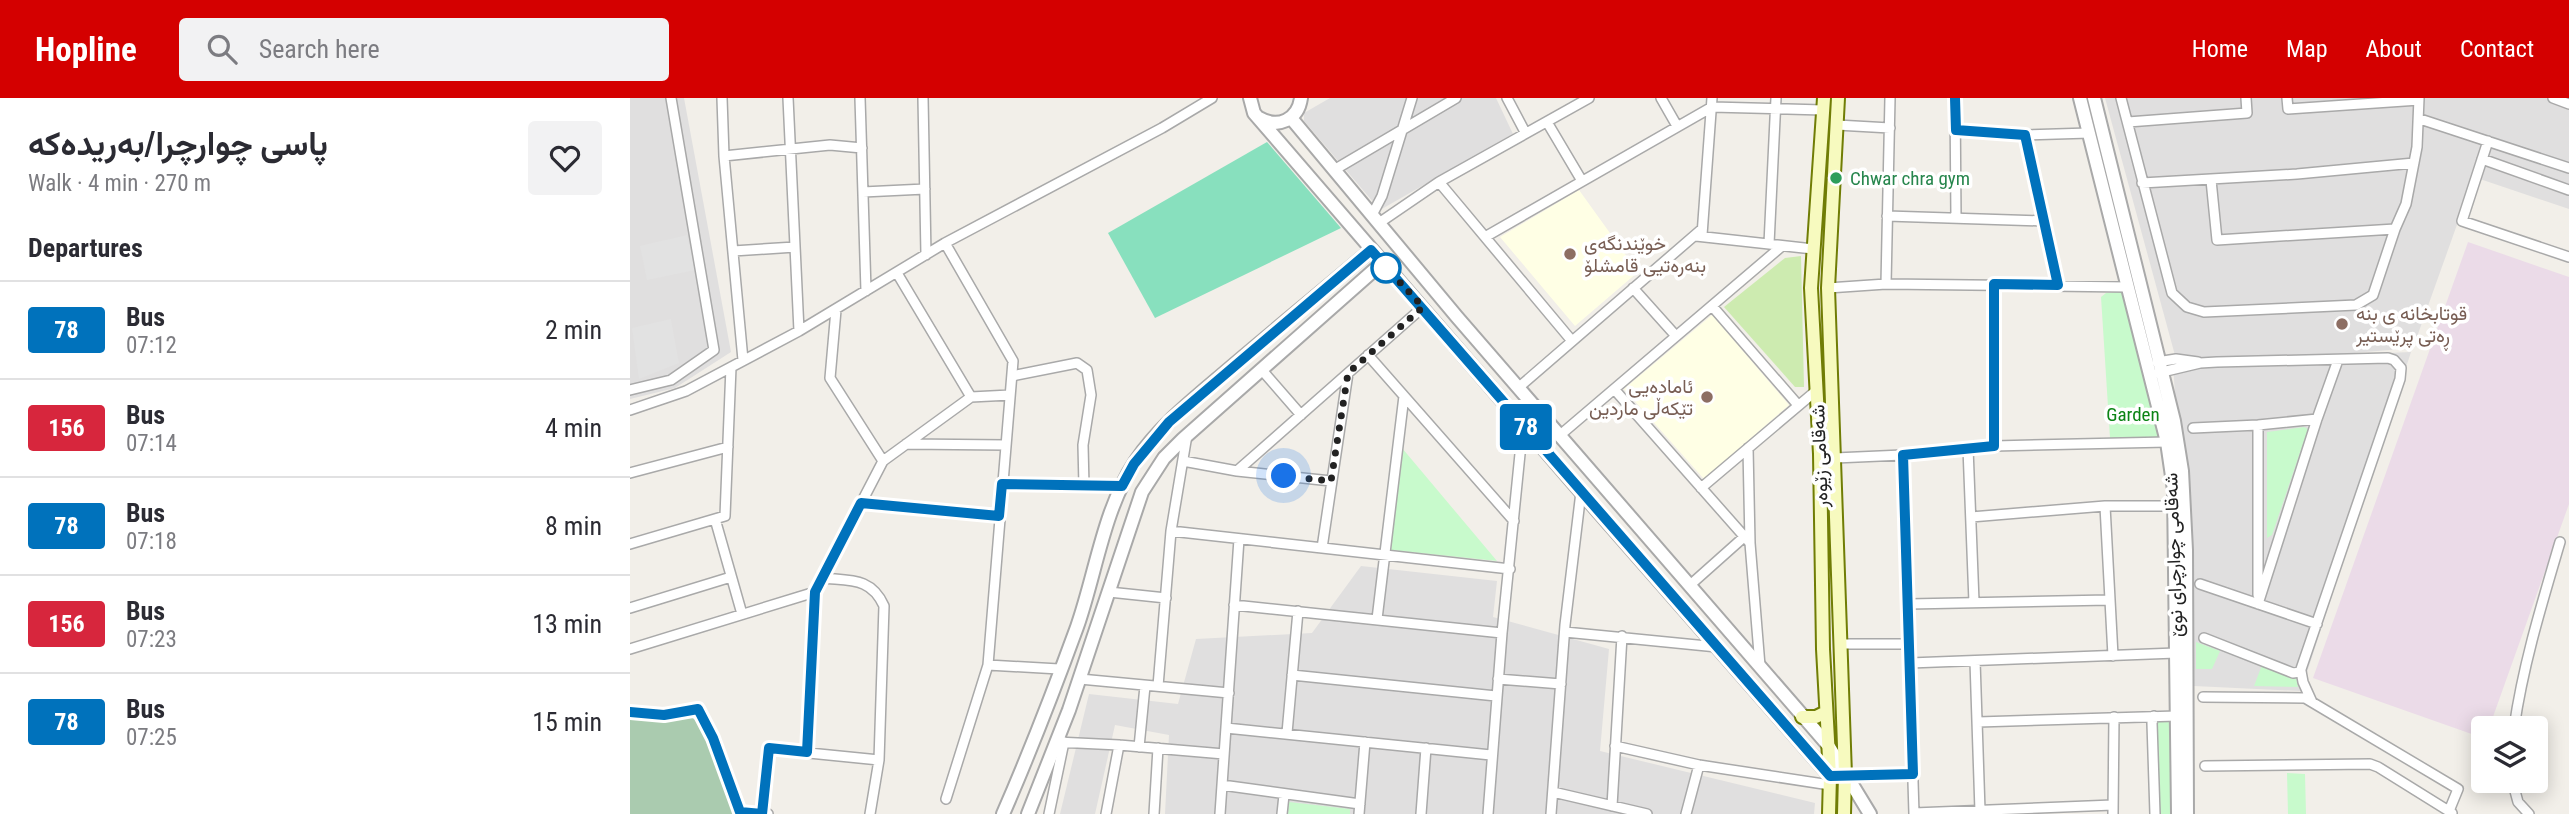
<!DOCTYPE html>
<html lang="en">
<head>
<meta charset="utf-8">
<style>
  body { margin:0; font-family:"Roboto Condensed",Vazirmatn,sans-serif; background:#f2f2f3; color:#2b2b33; height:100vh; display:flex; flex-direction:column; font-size:26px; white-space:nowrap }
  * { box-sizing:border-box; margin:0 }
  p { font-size:23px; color:#7c7c81 }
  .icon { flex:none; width:38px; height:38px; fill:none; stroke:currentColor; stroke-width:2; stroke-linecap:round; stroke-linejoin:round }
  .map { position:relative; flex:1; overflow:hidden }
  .panel { display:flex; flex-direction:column; background:#fff; width:630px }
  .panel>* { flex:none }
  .badge { padding:0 14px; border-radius:5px; font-size:24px; line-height:46px }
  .buttons { position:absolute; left:1841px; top:618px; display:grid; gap:14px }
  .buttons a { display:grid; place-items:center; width:77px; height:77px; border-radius:7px; background:#fff; box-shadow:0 4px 18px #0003; font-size:35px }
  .you { position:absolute; width:35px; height:35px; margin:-18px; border:5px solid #fff; border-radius:50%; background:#1a73e8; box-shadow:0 0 0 10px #1a73e833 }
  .map>.badge { position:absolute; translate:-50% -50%; box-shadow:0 0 0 4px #fff }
  h2 { padding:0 28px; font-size:26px; line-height:63px }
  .round { display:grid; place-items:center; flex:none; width:74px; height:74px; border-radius:7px; background:#f2f2f3 }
  .overview { display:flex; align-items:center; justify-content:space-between; height:119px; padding:0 28px }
  h1 { font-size:33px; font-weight:700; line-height:52px }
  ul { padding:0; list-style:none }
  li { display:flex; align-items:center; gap:21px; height:98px; padding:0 28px; border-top:2px solid #e1e1e2 }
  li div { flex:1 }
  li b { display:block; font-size:26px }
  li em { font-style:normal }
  li .badge { min-width:77px; font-weight:700; text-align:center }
  header { display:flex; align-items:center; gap:42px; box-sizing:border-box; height:98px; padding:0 35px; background:#d40000; color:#fff }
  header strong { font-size:33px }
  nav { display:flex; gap:38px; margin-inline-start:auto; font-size:24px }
  .search { width:490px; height:63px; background:#f2f2f3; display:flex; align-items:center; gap:18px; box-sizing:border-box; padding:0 24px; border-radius:7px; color:#7c7c81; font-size:26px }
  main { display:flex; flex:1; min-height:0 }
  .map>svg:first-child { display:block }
  .residential { fill:#e0dfdf }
  .industrial { fill:#ebdbe8 }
  .education { fill:#ffffe5 }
  .grass { fill:#cdebb0 }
  .cemetery { fill:#aacbaf }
  .park { fill:#c8facc }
  .pitch { fill:#88e0be }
  .parking { fill:#e2e2e2 }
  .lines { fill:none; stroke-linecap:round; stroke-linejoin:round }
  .minor-casing { stroke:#a9a9a9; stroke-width:12 }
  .tertiary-casing { stroke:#a9a9a9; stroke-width:16 }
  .secondary-casing { stroke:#707d05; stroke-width:16 }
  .minor { stroke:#fff; stroke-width:9 }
  .tertiary { stroke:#fff; stroke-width:12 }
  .secondary { stroke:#f7fabf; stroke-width:12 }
  .line-casing { stroke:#fff; stroke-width:16 }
  .line { stroke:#0072bc; stroke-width:10 }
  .walk { stroke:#222; stroke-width:7; stroke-dasharray:0 12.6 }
  .leisure-dot { fill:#2e9e5b; stroke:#fff; stroke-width:2.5 }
  .education-dot { fill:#8d6e63; stroke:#fff; stroke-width:2.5 }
  .stop-dot { fill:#fff; stroke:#0072bc; stroke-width:3.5 }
  .labels { text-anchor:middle; stroke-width:7; stroke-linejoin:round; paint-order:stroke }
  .leisure-label { font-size:19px; fill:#27864d; stroke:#fff; text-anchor:start }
  .education-label { font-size:19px; fill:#785e54; stroke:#fff; text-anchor:start }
  .park-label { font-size:19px; fill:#0c8416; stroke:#fff }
  .street-label { font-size:19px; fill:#222; stroke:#fff }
</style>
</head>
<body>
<header>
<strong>Hopline</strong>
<div class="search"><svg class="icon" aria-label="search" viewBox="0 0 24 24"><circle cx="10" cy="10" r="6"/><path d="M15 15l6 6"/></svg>Search here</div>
<nav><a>Home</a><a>Map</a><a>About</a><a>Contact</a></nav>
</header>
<main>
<section class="panel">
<div class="overview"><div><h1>پاسی چوارچرا/بەریدەکە</h1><p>Walk · 4 min · 270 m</p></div><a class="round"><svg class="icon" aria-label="heart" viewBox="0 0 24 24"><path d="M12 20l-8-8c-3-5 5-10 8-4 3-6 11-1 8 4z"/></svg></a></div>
<h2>Departures</h2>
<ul>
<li><span class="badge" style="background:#0072bc;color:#fff">78</span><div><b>Bus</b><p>07:12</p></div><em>2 min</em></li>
<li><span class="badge" style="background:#d7263d;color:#fff">156</span><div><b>Bus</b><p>07:14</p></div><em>4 min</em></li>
<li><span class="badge" style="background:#0072bc;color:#fff">78</span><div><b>Bus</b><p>07:18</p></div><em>8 min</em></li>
<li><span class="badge" style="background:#d7263d;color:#fff">156</span><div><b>Bus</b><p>07:23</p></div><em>13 min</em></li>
<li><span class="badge" style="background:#0072bc;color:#fff">78</span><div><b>Bus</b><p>07:25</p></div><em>15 min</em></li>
</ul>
</section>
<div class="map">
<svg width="1939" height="716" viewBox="0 0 1939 716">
  <rect width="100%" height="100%" fill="#f2efe9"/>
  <!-- residential -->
  <path class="residential" d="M0,0h54l47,254 -56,36 -45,11z
    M700,0h166l17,36 -133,76 -76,-89v-8z
    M1475,0h464v111l-95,-32 -61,171 -96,8 94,-4 -110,339 -107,-5 -21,-322 23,-1 -20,-4z
    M731,468l136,15 -4,36 116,32 -9,102 215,52 -1,11h-649l4,-79 -54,-10 -20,89h-35l29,-120 89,10 18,-65 116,-6z"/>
  <!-- industrial -->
  <path class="industrial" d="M1838,144l101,35v227l-80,224h-6v10l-170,-60z"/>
  <!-- education -->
  <path class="education" d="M949,92l59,82 -63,54 -75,-89z
    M1082,217l77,90 -85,74 -80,-90z"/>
  <!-- grass -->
  <path class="grass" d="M1171,158l3,131h-9l-71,-80 61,-49z"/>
  <!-- cemetery -->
  <path class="cemetery" d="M58,617l12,8 33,91h-103v-97z"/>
  <!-- park -->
  <path class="park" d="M1497,193l35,146 -52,1 -9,-141 5,-4z
    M1674,329l4,2 -36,106 -5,3v-106z
    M772,350l95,113 -106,-11z
    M1566,544l24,9 -8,18h-16z
    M1632,567l34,13 2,9 -44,-1z
    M1534,623l8,1 2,92h-15l-3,-92z
    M1657,675l18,1 1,40h-18z
    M659,704l61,7v5h-62z"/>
  <!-- pitch -->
  <path class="pitch" d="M637,44l74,86 -186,90 -47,-85z"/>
  <!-- parking -->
  <path class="parking" d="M57,137l8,35 -48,10 -7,-34z
    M41,221l8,44 -40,16 -7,-51z"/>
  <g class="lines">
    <defs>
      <path id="minor" d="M92,0l2,58 19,204
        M158,0l11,233
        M230,0l6,193
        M293,0l3,157
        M877,0l18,34
        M1031,0l16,28
        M1325,0l1,120
        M1491,0l51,195 15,14 17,5 152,-7 17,-10 22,-66 11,-25 11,-57 2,-49
        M1657,0l1,11 131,-9
        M1923,0l16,6
        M1790,21l149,49
        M917,24l35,59
        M1498,24l119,-9 -1,-15
        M1207,27l53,3
        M1326,32l69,5 64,-2
        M1395,37l33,150
        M1858,43l-26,80 107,36
        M94,58l106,-11 32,3
        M1852,61l87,31
        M704,72l122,-72
        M1581,82l6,60 178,-11
        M809,84l133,159
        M1512,85l155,-9 117,-11
        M233,94l62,-3
        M742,117l10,-19 30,-98
        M1257,118l157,5
        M749,125l60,-41 150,-84
        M1072,137l10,-137
        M1066,138l117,13
        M855,139l227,-130 111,3
        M315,145l68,118 -25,304 -42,134
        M1139,146l7,-146
        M103,153l62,-4
        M267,175l74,124 39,-2
        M1256,186l4,-186
        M1364,186v162
        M1003,190l43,48
        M1198,190l58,-4 242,3
        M1082,208l86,99
        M206,212l-6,68 53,83
        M738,257l146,166
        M1527,264l19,-3 22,3
        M631,271l40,46
        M1528,275l42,-10 17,-1 171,-4 6,2 7,8 -1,11 -100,293 -7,1 -89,-35
        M382,278l65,-13 10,7 4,25 -8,50 1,41
        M888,290l184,-159
        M984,291l136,154
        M0,292l41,-10 43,-30 -43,-252
        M0,312l56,-19 113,-60 146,-88 217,-115 50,-30
        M1628,327v170
        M1563,330l65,-3 59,-6
        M929,338l223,-190
        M276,346l100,1
        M1118,350l2,95 10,123
        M1338,350l6,154
        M1273,357l11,359
        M1205,360l90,-4 69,-8 173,-4
        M553,363l54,10 94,10
        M607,373l186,-164
        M0,375l98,-26
        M372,386l120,2
        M1071,390l116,-98
        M231,405l138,13
        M1475,408l8,150
        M1341,419l134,-11h70
        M85,421l27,95
        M541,433l339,38
        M0,446l95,-28 6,-149
        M692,450l26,-175
        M192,480c28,3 49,-1 62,28l-5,154 -9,54
        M1570,486l117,40
        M1059,488l55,-49
        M479,494l57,6
        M1279,506l200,-4
        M1628,506l59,-185 21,-59
        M604,507l268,28
        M0,510l101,-31
        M747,521l27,-223
        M935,534l152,15
        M1210,546h69
        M0,551l185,-57
        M1345,563l5,150
        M1280,565l266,-10
        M358,567l71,4
        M1671,573l2,11 9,20
        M662,577l204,21
        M450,581l149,14
        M868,581l63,5
        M528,588l13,-155 16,-96
        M1573,599l102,1 153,91 -9,22
        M0,614l34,3 34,-6 15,29 27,74 28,2
        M1524,618l-2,7 3,91
        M1348,624l199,-6
        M596,630l265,27
        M1884,630c9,-63 28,-125 46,-186
        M657,635l11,-122
        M427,644l62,3 105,9
        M985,648l84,19 131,20
        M509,649l6,-61
        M177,654l8,-160 68,-131 88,-64
        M1575,668l165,-2 8,3 74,46
        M1211,677l72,-1
        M1882,682l6,22 11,12
        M592,687l138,19
        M923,694l94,22
        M982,708l10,-170
        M1284,715l199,-8
        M132,716l7,-65 110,11
        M419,716l15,-72
        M476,716l13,-69
        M524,716l4,-66
        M590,716l19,-275
        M652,716l2,-19
        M729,716l6,-72
        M791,716l5,-66
        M858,716l14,-181 21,-209
        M921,716l14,-189 16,-133
        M1056,716l13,-49
        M1483,716l1,-97"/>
      <path id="tertiary" d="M620,0l4,15 327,379 249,284
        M1450,0l87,344 7,48 4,324
        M1464,0l80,323 8,50 4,79 1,264
        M629,20c19,11 39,2 42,-20
        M661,20l166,199 371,428 42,69
        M373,716c27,-62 51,-124 74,-187 19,-54 26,-116 58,-165 25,-37 60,-64 94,-93 47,-40 95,-79 142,-119
        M398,716l41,-104 73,-218 22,-34 19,-19 199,-176"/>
      <path id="secondary" d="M1194,0l-13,190 9,166 3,195 7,127 -1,38
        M1208,0l-10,190 17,487 -1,39
        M1172,619h14l10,-5"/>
    </defs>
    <!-- minor casing -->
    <use href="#minor" class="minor-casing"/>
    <!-- tertiary casing -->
    <use href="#tertiary" class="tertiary-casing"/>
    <!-- secondary casing -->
    <use href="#secondary" class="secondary-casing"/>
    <!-- minor -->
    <use href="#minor" class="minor"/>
    <!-- tertiary -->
    <use href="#tertiary" class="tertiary"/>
    <!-- secondary -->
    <use href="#secondary" class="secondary"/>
  </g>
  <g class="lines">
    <defs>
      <path id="line" d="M0,614l34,3 34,-6 15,29 27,74 22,2 7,-66 38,4 8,-160 46,-89 138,13 3,-32 120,2 12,-22 35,-42 202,-172 459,526 83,-2 -10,-319 91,-9v-162l64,1 -33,-150 -69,-5 -1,-32"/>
    </defs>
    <!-- line casing -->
    <use href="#line" class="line-casing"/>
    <!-- line -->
    <use href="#line" class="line"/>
    <!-- walk -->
    <path class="walk" d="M654,378l47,5 17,-108 75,-66 -41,-44 4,5"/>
  </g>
  <!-- markers -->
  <circle class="leisure-dot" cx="1206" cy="80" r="7"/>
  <g class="education-dot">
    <circle cx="940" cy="156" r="7"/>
    <circle cx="1712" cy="226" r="7"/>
    <circle cx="1077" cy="299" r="7"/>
  </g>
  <circle class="stop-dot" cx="756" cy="170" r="14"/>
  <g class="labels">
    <!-- leisure labels -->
    <g class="leisure-label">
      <text x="1220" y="87">Chwar chra gym</text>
    </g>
    <!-- education labels -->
    <g class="education-label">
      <text x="954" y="152">خوێندنگەی<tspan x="954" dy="22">بنەرەتیی قامشلۆ</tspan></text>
      <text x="1726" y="222">قوتابخانە ی بنە<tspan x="1726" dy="22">ڕەتی پرێستیر</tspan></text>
      <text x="1063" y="295" text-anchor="end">ئامادەیی<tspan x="1063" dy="22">تێکەڵی ماردین</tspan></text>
    </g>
    <!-- park labels -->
    <g class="park-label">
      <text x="1503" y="323">Garden</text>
    </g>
    <!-- street labels -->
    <g class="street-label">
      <text transform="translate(1189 358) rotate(-92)" y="7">شەقامی زێوەر</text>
      <text transform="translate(1543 457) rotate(-92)" y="7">شەقامی چوارچرای نوێ</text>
    </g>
  </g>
</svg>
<div class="buttons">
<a><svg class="icon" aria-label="layers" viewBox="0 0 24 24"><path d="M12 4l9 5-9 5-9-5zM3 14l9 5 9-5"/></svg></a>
</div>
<div class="you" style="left:654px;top:378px"></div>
<b class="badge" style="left:896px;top:329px;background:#0072bc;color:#fff">78</b>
</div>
</main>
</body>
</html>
